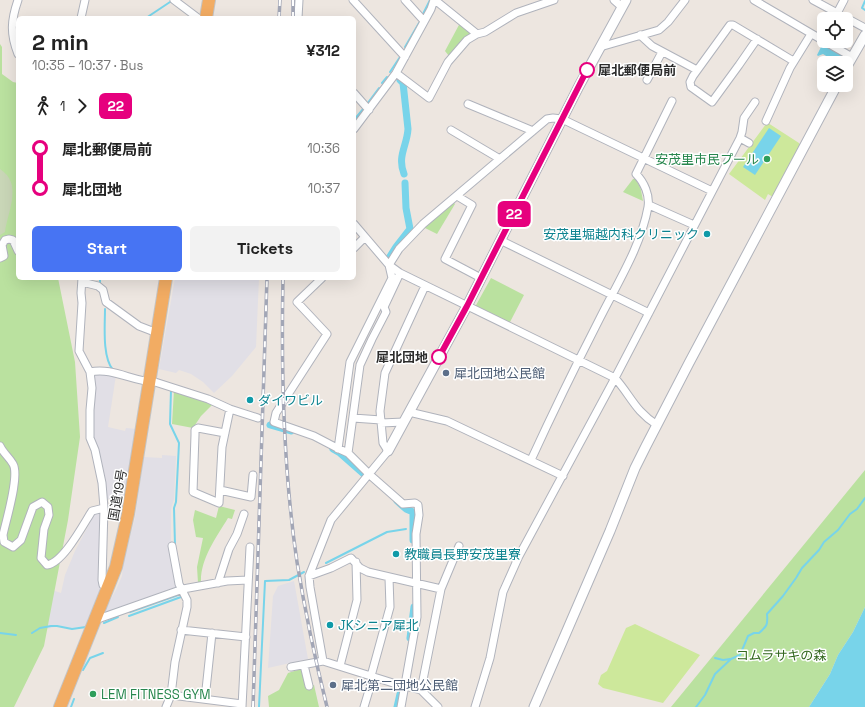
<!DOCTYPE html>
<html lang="en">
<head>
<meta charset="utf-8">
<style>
  body { margin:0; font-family:"Space Grotesk","Noto Sans JP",sans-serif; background:#f2f2f2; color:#222; height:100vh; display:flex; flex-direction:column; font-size:15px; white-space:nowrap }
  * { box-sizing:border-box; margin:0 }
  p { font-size:13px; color:#767676 }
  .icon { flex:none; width:22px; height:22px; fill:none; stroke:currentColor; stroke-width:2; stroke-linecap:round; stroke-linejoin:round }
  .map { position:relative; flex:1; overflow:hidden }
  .panel { position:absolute; left:16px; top:16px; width:340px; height:264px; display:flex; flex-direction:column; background:#fff; border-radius:6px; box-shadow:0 4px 16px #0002 }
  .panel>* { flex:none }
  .badge { padding:0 8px; border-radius:6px; font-size:14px; line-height:26px }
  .tools { position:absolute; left:817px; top:12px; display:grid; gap:8px }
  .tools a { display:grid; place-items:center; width:36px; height:36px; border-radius:6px; background:#fff; box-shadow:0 4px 16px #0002; font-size:20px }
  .map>.badge { position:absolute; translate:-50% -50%; box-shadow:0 0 0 2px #fff }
  .legs { display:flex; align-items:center; gap:6px; height:44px; padding:0 16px; font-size:13px }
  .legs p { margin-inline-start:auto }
  .overview { display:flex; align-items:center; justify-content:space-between; height:68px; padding:0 16px }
  h1 { font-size:22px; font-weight:800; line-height:30px }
  .action { display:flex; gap:8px; margin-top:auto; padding:8px 16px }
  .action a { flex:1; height:46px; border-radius:6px; background:#4774f3; color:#fff; font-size:16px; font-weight:800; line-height:46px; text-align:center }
  .action a+a { background:#f2f2f2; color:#222 }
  ul { padding:0 16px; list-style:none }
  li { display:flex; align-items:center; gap:14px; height:40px; font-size:15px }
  li i { display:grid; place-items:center; width:6px; height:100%; margin:0 5px; background:currentColor }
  li i::after { content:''; width:10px; height:10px; margin:-5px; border:3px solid; border-radius:50%; background:#fff }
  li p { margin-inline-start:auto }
  li:first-child i { background:linear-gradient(#0000 50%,currentColor 0) }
  li:last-child i { background:linear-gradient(currentColor 50%,#0000 0) }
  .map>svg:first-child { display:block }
  .industrial { fill:#e1dfe6 }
  .green { fill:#bae19f }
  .cemetery { fill:#c9d6b7 }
  .pitch { fill:#cde89b }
  .water { fill:#78d4ea }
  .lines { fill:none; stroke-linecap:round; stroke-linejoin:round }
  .stream { stroke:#78d4ea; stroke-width:2 }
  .canal { stroke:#78d4ea; stroke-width:7 }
  .minor-casing { stroke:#b0b3bc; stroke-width:9 }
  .tertiary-casing { stroke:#b0b3bc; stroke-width:11 }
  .trunk-casing { stroke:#c4c4c4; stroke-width:14 }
  .minor { stroke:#fff; stroke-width:7 }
  .tertiary { stroke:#fff; stroke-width:9 }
  .trunk { stroke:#f2ac63; stroke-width:12 }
  .rail-casing { stroke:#a2a6b6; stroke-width:3.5 }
  .rail { stroke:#fff; stroke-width:2; stroke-dasharray:6; stroke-linecap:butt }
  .line-1-casing { stroke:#fff; stroke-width:9 }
  .line-1 { stroke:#e6007e; stroke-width:6 }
  .stop-1-dot { fill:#fff; stroke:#e6007e; stroke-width:2 }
  .leisure-dot { fill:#2e9e5b; stroke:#fff; stroke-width:1.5 }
  .culture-dot { fill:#0f9aa8; stroke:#fff; stroke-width:1.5 }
  .service-dot { fill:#5c6f8a; stroke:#fff; stroke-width:1.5 }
  .labels { text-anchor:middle; stroke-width:3; stroke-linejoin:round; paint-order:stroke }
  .stop-label { font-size:13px; font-weight:bold; fill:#2c2c2c; stroke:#fff; text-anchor:start }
  .leisure-label { font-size:13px; fill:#27864d; stroke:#fff; text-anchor:end }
  .culture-label { font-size:13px; fill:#0d838f; stroke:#fff; text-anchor:start }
  .service-label { font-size:13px; fill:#4e5e75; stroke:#fff; text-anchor:start }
  .street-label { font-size:13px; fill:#2c2c2c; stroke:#fff }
  .park-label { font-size:13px; fill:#33681e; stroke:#fff }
</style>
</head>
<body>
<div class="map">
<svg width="865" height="707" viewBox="0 0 865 707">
  <rect width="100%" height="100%" fill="#ede6e0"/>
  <!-- industrial -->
  <path class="industrial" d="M175,278h29l4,2 1,-2h50l-3,69 -24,29 -18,17 -11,-11 -12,-8 -12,-4 -3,3 -17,-4z
    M96,372l20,3 -8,52 17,4 1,-3 11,1 -14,80 -16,-11 -3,-25 -6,-22 -5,-10v-65z
    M162,455l14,1 -2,43 -3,10v39l7,39 -70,27 -4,-2 12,-22 6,-14 2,-22 2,-1 9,-35 9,-61 18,1z
    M97,513l3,1v79l-14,34 -16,1 -12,-2 -14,4 -4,-44 21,7 4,-18 10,-24 19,-36z
    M294,581l14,78 -40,9 5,-72 5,-10z"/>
  <!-- green -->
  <path class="green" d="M460,23l11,9 -1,2 -21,22 -4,-5z
    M0,44l2,3v27l11,8 5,1v195h40l17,84 5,75 -12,83 -24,126 -30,61h-14z
    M633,179h3l5,11 2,11 -20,-9z
    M453,202l2,2 -18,30 -14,-7z
    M491,278l33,17 -15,29 -34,-17z
    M174,390l39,14 -12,12 -8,12 -21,-4z
    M865,470v137l-12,25 -15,23 -8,19 -21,33h-138z
    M219,506l16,4 -3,9 -4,-1c-12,20 -28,41 -27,65h-3l-1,-16 6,-29 -7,-1 -3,-17 2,-10 21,8z
    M301,669l5,18 8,-2 5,22h-50l-1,-11 11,-6 9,-17z"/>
  <!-- cemetery -->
  <path class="cemetery" d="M0,169c23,15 8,41 5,63l-5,3z"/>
  <!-- pitch -->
  <path class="pitch" d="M768,123l31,20 2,4 -28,50 -5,-3 -3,6 -36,-26 37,-50z
    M635,624l65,31 -37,48 -60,-15 -5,-4 3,-9 6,-4 19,-43z"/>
  <!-- water -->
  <path class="water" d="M822,45l21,11 -4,7h-7l-1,-4 -8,-5 -5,2 -1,-1z
    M769,128l12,8 -26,39 -12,-8z
    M865,607v100h-56l21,-33 8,-19 15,-23z"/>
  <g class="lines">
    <!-- stream -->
    <path class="stream" d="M865,1l-3,7 3,2
      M423,14l7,-14
      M146,18l24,-16
      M405,47l14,-24
      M390,72l10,-15
      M382,83l5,-6
      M367,104l12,-16
      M354,120l10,-12
      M100,278v8
      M105,309c0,16 -3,48 8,61
      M171,390l-1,34 9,19 -3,59 -2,6 1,37
      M326,563l61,-31 19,-3
      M130,612l51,-18
      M129,616l52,-19
      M104,623l14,-6
      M0,633l16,2
      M32,633l8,-5 11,-2h6l15,3 14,-2
      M715,658l8,2 7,-1
      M83,670l7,-12 13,-5
      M71,707l3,-8
      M259,707l6,-126 24,-1 15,-8
      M696,707l9,-12 10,-21 16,-15 9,-4 8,-19 6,-3h5c8,-7 9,-8 8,-19l16,-18 13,-18 6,-10 17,-18 5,-8 14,-12 12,-16 7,-5 8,-11"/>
    <!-- canal -->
    <path class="canal" d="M400,80l3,3 5,46c-1,17 -11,27 -4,45
      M389,258l7,-11 14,-18 -4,-21 -1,-25
      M270,425l21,6
      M333,449l7,4 25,22
      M397,501l9,8 7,3v28
      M410,638l4,-31
      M397,707l3,-13"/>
    <defs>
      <path id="minor" d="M18,0c-7,20 -8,34 0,54
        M174,0l24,18
        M353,0l52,57
        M405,0l19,21
        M435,0l42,34
        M614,0l8,7
        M754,0l70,41
        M813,0l52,28
        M81,18l4,-18
        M298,18l1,-18
        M834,19l10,-19
        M640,35l12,11 45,24
        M757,39l-18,26 -27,37 -21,-15 -1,-5 3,-6 37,-51h3l57,34 4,2
        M824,41l28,16
        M600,47l59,-17 9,-8 17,-22
        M396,73l33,25 19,-36 19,-22 10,-6 8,-2 31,-19 38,-13
        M647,80l15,-28
        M354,93l15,17
        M468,104l65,27
        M766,121l24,-53 21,-34
        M354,129l42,-56 35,-64 3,-9
        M451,130l49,29
        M740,138l9,5
        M457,196l15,9 -27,54 36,19
        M649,205l45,20
        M354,224l35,41 11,8 215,105c16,18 20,33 42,47
        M500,240l149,73
        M354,248l11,-11
        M0,258l4,-2 -2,-11 3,-5 4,-1 4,1 5,11
        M82,278l-1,15 1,10 -3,48 11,21 2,16 -2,22v28l5,12 7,33 2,25 -2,72 1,5 5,3
        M322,278l-25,24 30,32 -51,79 -2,9 40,14 23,12 11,5 22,22 33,29 12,-1 3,2 1,10 -3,19 1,83 -16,90
        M82,282l16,4 5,4 3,12 33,24 13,5 6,1
        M425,286l-40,87 -5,38 3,32 5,8 -57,69 -22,56 1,11 13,74 70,22 28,7 17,17
        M90,372c23,-5 43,10 65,10l53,17 22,10 28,9
        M409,412l38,9 116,55
        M353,418l28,2
        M381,423l23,-1
        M225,433l-27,-5 -3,2v5l-2,57 26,11 3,-56 8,-38
        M0,446c3,7 9,11 13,18 7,12 -7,56 -10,71l1,7 9,5 8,-7 12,-33 9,-5 6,5 1,8 -5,14 -3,29 6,7c16,-2 36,-40 45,-54l12,-3
        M338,449l12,-87 42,-84 -3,-13 10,-16 24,-25 124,-105 6,-1 9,1 150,72
        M348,453l12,-88 12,-26 14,-27 -2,-5 16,-34
        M531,460c22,-48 45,-95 69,-142 18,-36 41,-72 48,-111 2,-12 -4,-25 -12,-33l36,-73
        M220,490l31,7 2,-22
        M309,576l22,-8 20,-10 9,10 8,4 73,17 -20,101
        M218,583l11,-34 8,-15 7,-20
        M441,589l18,-43
        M95,620l88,-31 44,-8 21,-1
        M181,630l65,7
        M304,665l5,21
        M340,666l17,-66 -1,-38
        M291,667l32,-6
        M371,676l19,-69 -1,-29
        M171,695l71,9
        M205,699l7,-66
        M166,707l5,-12 4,-33 12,-55v-7l-8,-16 -7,-38
        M242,707l8,-160
        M364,707l9,-30
        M475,707l15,-49 13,-66 16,-36 96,-178 125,-240 2,-6 2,-14 11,-16"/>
      <path id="tertiary" d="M846,68l19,-33
        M388,451l79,-145 112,-220 47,-86
        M534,707l76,-176 25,-63 11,-22 43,-83 148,-278"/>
      <path id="trunk" d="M206,18l3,-18
        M60,707l56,-140 12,-53 38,-236"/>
    </defs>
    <!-- minor casing -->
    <use href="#minor" class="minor-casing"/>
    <!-- tertiary casing -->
    <use href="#tertiary" class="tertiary-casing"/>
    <!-- trunk casing -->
    <use href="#trunk" class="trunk-casing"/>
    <!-- minor -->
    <use href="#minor" class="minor"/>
    <!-- tertiary -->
    <use href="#tertiary" class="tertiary"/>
    <!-- trunk -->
    <use href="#trunk" class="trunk"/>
    <defs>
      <path id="rail" d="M279,18l1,-18
        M293,18v-18
        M283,278c-2,94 0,190 14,284 8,49 18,97 30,145
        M253,707l14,-429"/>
    </defs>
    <!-- rail casing -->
    <use href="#rail" class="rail-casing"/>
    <!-- rail -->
    <use href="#rail" class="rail"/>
  </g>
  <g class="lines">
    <defs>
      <path id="line-1" d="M439,357l28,-51 120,-236"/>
    </defs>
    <!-- line-1 casing -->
    <use href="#line-1" class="line-1-casing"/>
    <!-- line-1 -->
    <use href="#line-1" class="line-1"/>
  </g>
  <!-- markers -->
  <g class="stop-1-dot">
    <circle cx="587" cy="70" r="7"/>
    <circle cx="439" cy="357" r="7"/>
  </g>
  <g class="leisure-dot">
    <circle cx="767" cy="159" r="4"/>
    <circle cx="93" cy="694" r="4"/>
  </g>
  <g class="culture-dot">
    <circle cx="707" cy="234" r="4"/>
    <circle cx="250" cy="400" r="4"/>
    <circle cx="396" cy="554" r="4"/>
    <circle cx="330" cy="625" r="4"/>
  </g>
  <g class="service-dot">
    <circle cx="446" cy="373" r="4"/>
    <circle cx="333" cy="685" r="4"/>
  </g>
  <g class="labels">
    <!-- stop labels -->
    <g class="stop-label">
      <text x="598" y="75">犀北郵便局前</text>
      <text x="428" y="362" text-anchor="end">犀北団地</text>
    </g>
    <!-- leisure labels -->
    <g class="leisure-label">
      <text x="759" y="164">安茂里市民プール</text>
      <text x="101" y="699" text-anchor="start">LEM FITNESS GYM</text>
    </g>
    <!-- culture labels -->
    <g class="culture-label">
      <text x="699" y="239" text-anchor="end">安茂里堀越内科クリニック</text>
      <text x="258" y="405">ダイワビル</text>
      <text x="404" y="559">教職員長野安茂里寮</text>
      <text x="338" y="630">JKシニア犀北</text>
    </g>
    <!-- service labels -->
    <g class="service-label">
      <text x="454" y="378">犀北団地公民館</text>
      <text x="341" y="690">犀北第二団地公民館</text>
    </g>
    <!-- street labels -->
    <g class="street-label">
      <text transform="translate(117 495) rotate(-80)" y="5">国道19号</text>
    </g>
    <!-- park labels -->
    <g class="park-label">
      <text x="781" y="660">コムラサキの森</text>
    </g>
  </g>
</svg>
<div class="tools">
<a><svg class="icon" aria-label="locate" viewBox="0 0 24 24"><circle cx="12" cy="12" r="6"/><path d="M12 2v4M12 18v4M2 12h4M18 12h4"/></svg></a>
<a><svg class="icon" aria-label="layers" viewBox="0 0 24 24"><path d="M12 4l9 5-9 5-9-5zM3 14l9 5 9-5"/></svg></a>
</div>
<b class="badge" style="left:514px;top:214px;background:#e6007e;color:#fff">22</b>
<section class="panel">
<div class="overview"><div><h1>2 min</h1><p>10:35 – 10:37 · Bus</p></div><b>¥312</b></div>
<div class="legs"><svg class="icon" aria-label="walk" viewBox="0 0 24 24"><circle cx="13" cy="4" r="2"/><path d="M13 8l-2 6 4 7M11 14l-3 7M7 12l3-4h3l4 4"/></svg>1<svg class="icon" aria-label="forward" viewBox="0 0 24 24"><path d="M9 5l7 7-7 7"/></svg><b class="badge" style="background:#e6007e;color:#fff">22</b></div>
<ul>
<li><i style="color:#e6007e"></i><b>犀北郵便局前</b><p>10:36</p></li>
<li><i style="color:#e6007e"></i><b>犀北団地</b><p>10:37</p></li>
</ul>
<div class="action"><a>Start</a><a>Tickets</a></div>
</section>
</div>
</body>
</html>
